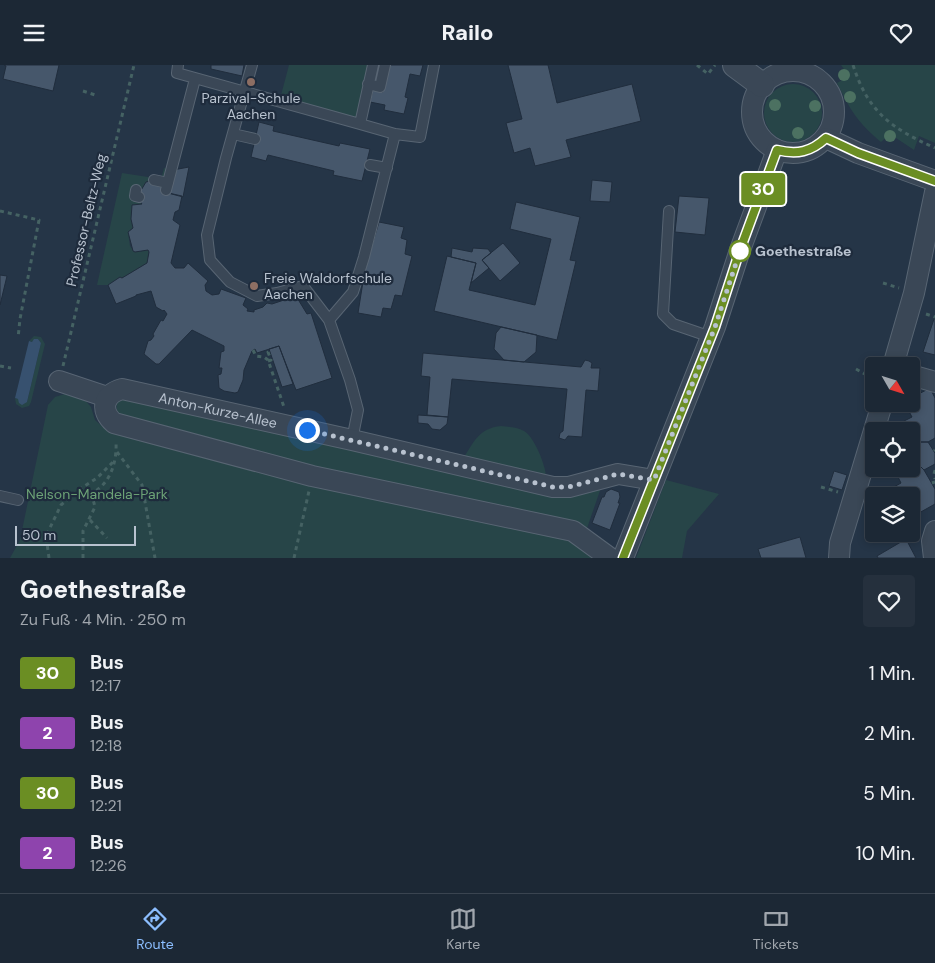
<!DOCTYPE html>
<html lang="de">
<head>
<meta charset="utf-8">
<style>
  body { margin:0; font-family:"DM Sans",sans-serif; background:#25303d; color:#f1f3f6; height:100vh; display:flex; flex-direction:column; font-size:19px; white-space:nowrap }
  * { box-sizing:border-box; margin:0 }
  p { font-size:16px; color:#a0a6ad }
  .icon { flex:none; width:28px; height:28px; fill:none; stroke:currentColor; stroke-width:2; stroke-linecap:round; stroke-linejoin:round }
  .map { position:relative; height:493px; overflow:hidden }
  .details { display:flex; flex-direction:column; background:#1c2835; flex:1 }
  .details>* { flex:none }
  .badge { padding:0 10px; border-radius:4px; font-size:18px; line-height:32px }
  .needle { width:32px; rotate:129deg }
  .fabs { position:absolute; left:865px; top:292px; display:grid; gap:10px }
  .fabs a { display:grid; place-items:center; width:55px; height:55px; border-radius:5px; background:#1c2835; box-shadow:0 2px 8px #0003,0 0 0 1px #3a4450; font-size:25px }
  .scale { position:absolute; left:15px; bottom:12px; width:121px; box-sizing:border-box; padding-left:5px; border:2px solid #b8c2cf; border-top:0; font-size:14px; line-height:18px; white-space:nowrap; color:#b8c2cf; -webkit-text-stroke:4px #1e2b3c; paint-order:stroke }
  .you { position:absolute; width:25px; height:25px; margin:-12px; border:4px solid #fff; border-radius:50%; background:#1a73e8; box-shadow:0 0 0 8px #1a73e833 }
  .map>.badge { position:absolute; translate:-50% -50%; box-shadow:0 0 0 2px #fff }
  .round { display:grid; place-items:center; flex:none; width:52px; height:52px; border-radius:5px; background:#25303d }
  .headline { display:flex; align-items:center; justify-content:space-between; height:85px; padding:0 20px }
  h1 { font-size:24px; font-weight:800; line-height:38px }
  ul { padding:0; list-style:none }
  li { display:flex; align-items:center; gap:15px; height:60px; padding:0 20px }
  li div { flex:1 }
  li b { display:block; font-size:19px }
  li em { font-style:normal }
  li .badge { min-width:55px; font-weight:700; text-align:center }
  header { display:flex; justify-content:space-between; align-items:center; height:65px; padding:0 20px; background:#1c2835; font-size:22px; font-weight:800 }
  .tab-bar { display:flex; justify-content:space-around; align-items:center; height:70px; border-top:1px solid #3a4450; background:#1c2835; font-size:14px; color:#a0a6ad }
  .tab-bar a { display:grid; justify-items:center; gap:2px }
  .tab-bar .on { color:#8cbeff }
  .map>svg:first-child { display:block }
  .green { fill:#274548 }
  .water { fill:#37516f }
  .building { fill:#46576b; stroke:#202d3d }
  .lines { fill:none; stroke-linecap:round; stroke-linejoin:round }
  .service-casing { stroke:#586573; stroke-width:12 }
  .minor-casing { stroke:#586573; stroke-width:22 }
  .tertiary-casing { stroke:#586573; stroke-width:26 }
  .path { stroke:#456263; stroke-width:3; stroke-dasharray:4 4; stroke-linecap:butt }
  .service { stroke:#3a4756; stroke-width:10 }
  .minor { stroke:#3a4756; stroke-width:20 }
  .tertiary { stroke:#3a4756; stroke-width:24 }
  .tree { fill:#4c7161 }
  .line-casing { stroke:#fff; stroke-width:11 }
  .line { stroke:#6b8e23; stroke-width:8 }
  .walk { stroke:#b8c2cf; stroke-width:5; stroke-dasharray:0 9 }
  .education-dot { fill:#8d6e63; stroke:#1e2b3c; stroke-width:2 }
  .stop-dot { fill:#fff; stroke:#6b8e23; stroke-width:2.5 }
  .labels { text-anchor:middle; stroke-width:4.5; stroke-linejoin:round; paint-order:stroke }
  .poi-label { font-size:14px; fill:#b8c2cf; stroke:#1e2b3c }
  .street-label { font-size:14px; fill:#b8c2cf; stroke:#1e2b3c }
  .stop-label { font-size:14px; font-weight:bold; fill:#b8c2cf; stroke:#1e2b3c; text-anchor:start }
  .park-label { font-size:14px; fill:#6ca276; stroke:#1e2b3c }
</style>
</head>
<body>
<header><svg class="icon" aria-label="menu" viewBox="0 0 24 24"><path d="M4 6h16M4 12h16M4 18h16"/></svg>Railo<svg class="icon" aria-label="heart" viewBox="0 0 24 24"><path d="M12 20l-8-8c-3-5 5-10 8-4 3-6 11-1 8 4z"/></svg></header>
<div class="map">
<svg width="935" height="493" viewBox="0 0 935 493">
  <rect width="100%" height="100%" fill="#253547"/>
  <!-- green -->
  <path class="green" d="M289,0h82l-13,57 -78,-23z
    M841,0h94v78l-16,-7 -5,14 -24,-16 -9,8c-23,-19 -31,-32 -44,-59l12,-7z
    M764 48a29 29 0 1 1 58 0a29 29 0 1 1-58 0Z
    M164,103l9,2 -10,18 -13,-7 -4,1 -6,10 2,12 -10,1 1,23 -5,4 2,14 5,6 13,-2 1,2 -2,11 -25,15 -2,-1 -12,8h-11l25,-112 39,6z
    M34,271l7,1 4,7 -14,58 -2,4 -7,2 -6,-4 -1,-6 12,4 14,-59 -3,-4h-2l-4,3 -3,-1z
    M65,329l20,6 6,7 4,13 10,9 434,103 29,4 30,22h-588l10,-18 28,-135 7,-8z
    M122,332l445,93 37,-11 -19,55 -262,-62 -204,-57c-4,-8 -3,-12 3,-18z
    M501,361c8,1 16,1 23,5 10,5 23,37 22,47l-83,-19c10,-16 16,-31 38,-33z
    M666,415l53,14 -32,37 -5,27h-46z"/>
  <!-- water -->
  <path class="water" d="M34,274h4l3,4 -14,59 -5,3 -3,-2 -1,-4 -3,-1 14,-57 3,1z"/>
  <!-- building -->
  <path class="building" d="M4,0h55l-6,26 -50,-12 3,-13z
    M211,0h33l-2,11 -31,-7z
    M389,0h34l-3,11 -10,-2 -5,23 3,1 -4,16 -20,-4 1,-5 -15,-3 3,-12 10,2z
    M508,0h40l9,38 75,-19 9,37 -75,19 5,17 -36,9 -5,-18 -16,5 -8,-30 16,-4z
    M259,57l15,4 -1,5 66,15 1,-3 30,6 -8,32 -29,-6 1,-4 -66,-16 -2,6 -15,-4z
    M189,102l-6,30 -15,-4 5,-23z
    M592,115l20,2 -2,20 -20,-1z
    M150,116l13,7 1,4 18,4 -3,14 -4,2 -2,8 7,5 -9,38 4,5h9l4,-5 20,18 -3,4 1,6 6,4 7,-1 2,-5 25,9 -3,7 5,4 -1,2 7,1v-2l9,-3 4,-4 5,1 24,-8 11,18 4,-1 21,65 -36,12 -17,-44 -22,7 -2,-4 -3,2 -8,19 -1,10 -5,12 -3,1 -11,-2 -5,-3 -1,-13 3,-1 1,-6h-3l2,-16 3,-1v-5l-32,-16 -33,34h-3l-12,-10 4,-13 3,-1 3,-4 -1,-2 8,-14 2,1 4,-7 -3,-4 -1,1 -7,-4 -5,-16 -15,4v1l-20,8 -8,-19 12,-8 2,1 25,-15 2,-11 -1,-2 -13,2 -2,-1 -5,-19 5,-4 -2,-9 1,-14 10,-1 -3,-4 1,-8 6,-10z
    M679,131l30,2 -4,37 -30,-3z
    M516,137l64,15 -10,43 6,1 -19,79 -123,-29 13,-55 29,7 -7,27 66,15 16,-66 -41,-10z
    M379,157l25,5 -3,11 6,2 -2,14 7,2 -10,40 -7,-1 -4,14 -8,-1 -2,9 -23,-4 7,-44z
    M503,178l17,20 -20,18 -18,-21z
    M452,183l20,4 1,-4 15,1 3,4 -9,7 7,8 -18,15 5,-20 -25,-6z
    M0,210l7,1 -7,29z
    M935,251v39l-12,-3z
    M501,262l36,8 -1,17 -12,10 -20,-2 -10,-11 2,-16z
    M279,281l14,38 -11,3 -13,-38z
    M423,288l158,14 4,-7 4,1 3,2 -1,5h9l-2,23 -12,-1 -4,47 -14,-1 -3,4 -6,-2 1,-5 3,-2 4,-42 -115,-10 -4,38 -21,-2 3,-38 -9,-1z
    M930,323l5,10v40l-7,4h-13l-4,-11h-2l-5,-10 8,-4 -7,-13h6v-6z
    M418,350l30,2 -1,7 -7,6 -8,-1 -4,-5 -10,-1z
    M915,377h13l7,11v11l-11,6 -5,-5 -8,-14v-7z
    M919,400l5,5 11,19v15l-16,9 -3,-5 -5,3v-15h-24l-2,-4 16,-9 -3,-6z
    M834,406l13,4 -5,15 -13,-4z
    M611,424l8,3 1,5 -2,6h2l-10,27 -18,-7 10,-26h2l2,-5z
    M800,472l6,21h-45l-3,-9z
    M906,474l10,19h-38l-1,-2z"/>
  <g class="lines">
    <defs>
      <path id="service" d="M178,0l-1,8 183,51
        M252,0l-26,93 -19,77 3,25 20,22 27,14 20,-3 26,-7 26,34 21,60 8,30 -6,30
        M373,0l-13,59 35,10
        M784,0l6,7
        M368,19l12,3 5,-22
        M233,69l22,5
        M370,100l17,3
        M154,115l14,3
        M136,125l-1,6 4,1
        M166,125l29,-111
        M669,146l-6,103 10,10 38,13
        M329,255l24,-28 11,-35 31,-123 25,3 14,-72
        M0,431l18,4"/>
      <g id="minor">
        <circle cx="793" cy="47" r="41"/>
        <path d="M826,73l32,15 77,28"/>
        <path d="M893,301l21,-73 21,-101"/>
        <path d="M911,310l24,7"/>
        <path d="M59,316l48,16"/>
        <path id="s1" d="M610,493l-37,-27 -261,-55 -198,-53c-15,-13 -10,-29 8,-34l230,51 201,47h16l49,-13 36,6"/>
        <path d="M623,493l92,-231 25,-77 37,-100"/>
        <path d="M839,493l1,-15 42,-139"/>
        <path d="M934,493l-2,-17 3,-10"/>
      </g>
      <path id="tertiary" d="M735,0l27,20"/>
    </defs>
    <!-- service casing -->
    <use href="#service" class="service-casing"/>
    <!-- minor casing -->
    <use href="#minor" class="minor-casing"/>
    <!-- tertiary casing -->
    <use href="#tertiary" class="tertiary-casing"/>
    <!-- path -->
    <path class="path" d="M697,0l11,9 7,-9
      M853,0c15,47 38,63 82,83
      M83,26l12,4
      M0,146l39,9 -19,99 -2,19
      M883,218l16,5
      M926,249l9,3
      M253,285l3,6 8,1 4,3 16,47
      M268,296l3,-1 -3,-8 2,-1
      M0,301l11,2
      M63,301l71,-301
      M856,304l18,10
      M934,386l1,-1
      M117,387l25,33 13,73
      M935,405l-1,4 1,5
      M932,418l3,-1
      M821,422l17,5
      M90,455l17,18
      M49,493l-3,-22 15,-31 19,-16 17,-11 18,-18
      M83,493v-27l12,-24 -2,-8 1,-7c17,-10 23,-31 22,-50
      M294,493l15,-67"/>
    <!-- service -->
    <use href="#service" class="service"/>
    <!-- minor -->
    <use href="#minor" class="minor"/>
    <!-- tertiary -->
    <use href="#tertiary" class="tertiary"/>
  </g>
  <!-- trees -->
  <g class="tree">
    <circle cx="844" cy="10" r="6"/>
    <circle cx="850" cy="32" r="6"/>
    <circle cx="775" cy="40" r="6"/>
    <circle cx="815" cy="41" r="6"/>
    <circle cx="798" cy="68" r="6"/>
    <circle cx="890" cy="71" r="6"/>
  </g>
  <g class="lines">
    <defs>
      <path id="line" d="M623,493l92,-231 25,-77 37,-100c20,5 34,2 49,-12l32,15 77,28"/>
    </defs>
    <!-- line casing -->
    <use href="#line" class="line-casing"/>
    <!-- line -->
    <use href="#line" class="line"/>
    <!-- walk -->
    <path class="walk" d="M307,365l246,57h16l49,-13 36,6 61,-153 25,-76"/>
  </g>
  <!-- markers -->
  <g class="education-dot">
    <circle cx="251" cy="17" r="5"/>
    <circle cx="254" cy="221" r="5"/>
  </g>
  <circle class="stop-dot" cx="740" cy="186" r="10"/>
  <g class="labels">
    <!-- poi labels -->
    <g class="poi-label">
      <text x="251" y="38">Parzival-Schule<tspan x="251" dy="16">Aachen</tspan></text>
      <text x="264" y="218" text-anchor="start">Freie Waldorfschule<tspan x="264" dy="16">Aachen</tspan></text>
    </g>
    <!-- street labels -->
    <g class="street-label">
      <text transform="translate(86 155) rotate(-77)" y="5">Professor-Beltz-Weg</text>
      <text dy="5" stroke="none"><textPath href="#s1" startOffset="661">Anton-Kurze-Allee</textPath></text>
    </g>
    <!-- stop labels -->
    <g class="stop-label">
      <text x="755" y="191">Goethestraße</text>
    </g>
    <!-- park labels -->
    <g class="park-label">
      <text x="97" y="434">Nelson-Mandela-Park</text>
    </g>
  </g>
</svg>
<div class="fabs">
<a><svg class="needle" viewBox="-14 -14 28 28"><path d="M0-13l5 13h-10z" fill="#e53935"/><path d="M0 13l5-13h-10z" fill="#a0a6ad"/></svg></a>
<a><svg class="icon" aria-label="locate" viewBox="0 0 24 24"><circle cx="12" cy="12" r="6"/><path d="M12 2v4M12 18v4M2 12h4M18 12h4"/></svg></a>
<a><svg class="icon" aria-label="layers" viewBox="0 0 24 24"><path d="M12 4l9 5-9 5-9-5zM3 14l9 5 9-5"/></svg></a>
</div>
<div class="scale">50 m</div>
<div class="you" style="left:307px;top:365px"></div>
<b class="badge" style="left:763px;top:124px;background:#6b8e23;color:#fff">30</b>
</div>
<section class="details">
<div class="headline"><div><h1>Goethestraße</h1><p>Zu Fuß · 4 Min. · 250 m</p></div><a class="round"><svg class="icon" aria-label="heart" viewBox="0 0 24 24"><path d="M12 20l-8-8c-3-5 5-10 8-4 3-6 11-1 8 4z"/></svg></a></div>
<ul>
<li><span class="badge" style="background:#6b8e23;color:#fff">30</span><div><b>Bus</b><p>12:17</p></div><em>1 Min.</em></li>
<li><span class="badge" style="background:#8e44ad;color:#fff">2</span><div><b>Bus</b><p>12:18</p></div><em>2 Min.</em></li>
<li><span class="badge" style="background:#6b8e23;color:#fff">30</span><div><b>Bus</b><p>12:21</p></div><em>5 Min.</em></li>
<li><span class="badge" style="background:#8e44ad;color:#fff">2</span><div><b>Bus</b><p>12:26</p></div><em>10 Min.</em></li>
</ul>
</section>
<nav class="tab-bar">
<a class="on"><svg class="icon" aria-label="directions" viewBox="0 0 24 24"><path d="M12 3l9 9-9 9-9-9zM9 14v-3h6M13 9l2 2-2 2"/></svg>Route</a>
<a><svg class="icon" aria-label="map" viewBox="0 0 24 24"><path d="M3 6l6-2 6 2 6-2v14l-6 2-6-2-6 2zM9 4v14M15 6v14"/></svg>Karte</a>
<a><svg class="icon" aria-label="tickets" viewBox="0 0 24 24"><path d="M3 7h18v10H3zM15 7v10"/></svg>Tickets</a>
</nav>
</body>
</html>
